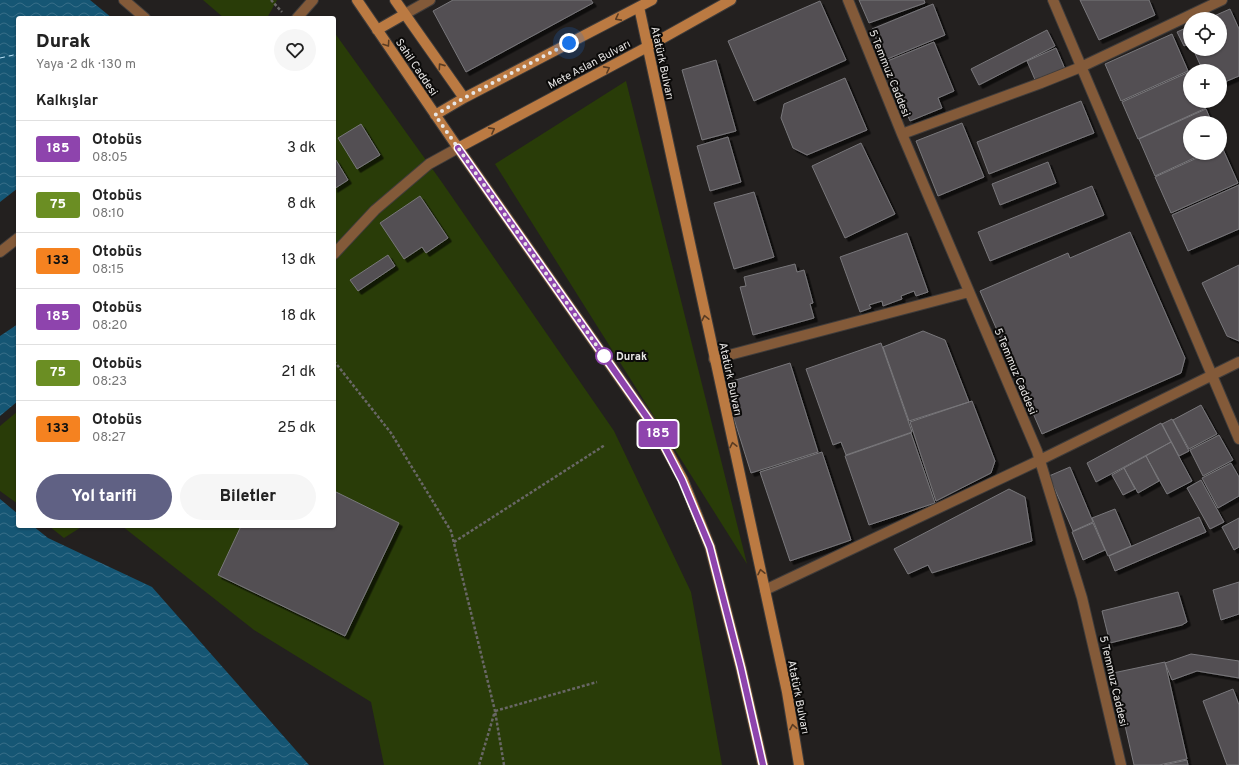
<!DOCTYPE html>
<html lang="tr">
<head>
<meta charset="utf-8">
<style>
  body { margin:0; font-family:Overpass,sans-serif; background:#f6f6f6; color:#222; height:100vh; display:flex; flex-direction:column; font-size:15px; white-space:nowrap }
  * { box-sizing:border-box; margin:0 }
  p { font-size:13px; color:#767676 }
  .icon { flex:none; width:22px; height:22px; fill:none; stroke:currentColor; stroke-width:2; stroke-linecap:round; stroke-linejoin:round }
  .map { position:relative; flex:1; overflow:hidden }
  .side { position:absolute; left:16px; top:16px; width:320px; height:512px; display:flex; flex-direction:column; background:#fff; border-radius:4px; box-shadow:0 1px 3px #0004 }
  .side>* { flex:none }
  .badge { padding:0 8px; border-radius:3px; font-size:14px; line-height:26px }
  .tools { position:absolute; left:1183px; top:12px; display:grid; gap:8px }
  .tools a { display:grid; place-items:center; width:44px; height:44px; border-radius:50%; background:#fff; box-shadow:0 1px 3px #0004; font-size:20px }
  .you { position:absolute; width:20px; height:20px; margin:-10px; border:3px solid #fff; border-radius:50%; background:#1a73e8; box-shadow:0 0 0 6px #1a73e833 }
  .map>.badge { position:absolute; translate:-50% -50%; box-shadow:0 0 0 2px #fff }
  h2 { padding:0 20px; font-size:15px; line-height:36px }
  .round { display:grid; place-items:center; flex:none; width:42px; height:42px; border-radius:21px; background:#f6f6f6 }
  .head { display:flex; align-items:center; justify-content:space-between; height:68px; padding:0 20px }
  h1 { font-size:19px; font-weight:800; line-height:30px }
  .primary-button { display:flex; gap:8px; margin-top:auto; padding:8px 20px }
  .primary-button a { flex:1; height:46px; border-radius:24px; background:#606184; color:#fff; font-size:16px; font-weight:800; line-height:46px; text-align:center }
  .primary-button a+a { background:#f6f6f6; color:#222 }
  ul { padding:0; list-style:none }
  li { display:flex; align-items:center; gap:12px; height:56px; padding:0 20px; border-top:1px solid #e0e0e0 }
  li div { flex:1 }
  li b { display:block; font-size:15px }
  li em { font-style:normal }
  li .badge { min-width:44px; font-weight:700; text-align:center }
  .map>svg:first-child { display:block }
  .park { fill:#293c08 }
  .water { fill:url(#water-waves) }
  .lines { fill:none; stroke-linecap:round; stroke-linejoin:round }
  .ferry { stroke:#bbe3f9; stroke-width:1; stroke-dasharray:5 4; stroke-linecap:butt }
  .building { fill:#525053; stroke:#79777b; filter:url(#shadow) }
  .street-casing { stroke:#3f3c3b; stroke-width:12 }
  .secondary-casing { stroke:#3f3c3b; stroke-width:12 }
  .path { stroke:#696766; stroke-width:2.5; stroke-dasharray:3 2; stroke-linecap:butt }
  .street { stroke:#835a39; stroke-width:10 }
  .secondary { stroke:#bb7a42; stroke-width:10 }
  .oneway { stroke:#5a3c23 }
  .line-casing { stroke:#fff; stroke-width:9 }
  .line { stroke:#8e44ad; stroke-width:6 }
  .walk { stroke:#e8e6e5; stroke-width:4; stroke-dasharray:0 7.2 }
  .stop-dot { fill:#fff; stroke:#8e44ad; stroke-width:2 }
  .labels { text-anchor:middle; stroke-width:4; stroke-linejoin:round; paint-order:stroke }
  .street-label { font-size:11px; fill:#e8e6e5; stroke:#0b0a09 }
  .stop-label { font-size:11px; font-weight:bold; fill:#e8e6e5; stroke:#0b0a09; text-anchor:start }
</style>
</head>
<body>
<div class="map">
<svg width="1239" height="765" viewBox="0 0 1239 765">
  <defs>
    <pattern id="water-waves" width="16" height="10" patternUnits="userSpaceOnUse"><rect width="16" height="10" fill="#155674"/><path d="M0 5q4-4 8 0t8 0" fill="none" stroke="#376e88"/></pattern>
    <filter id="shadow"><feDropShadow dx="3.5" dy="3.5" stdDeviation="0" flood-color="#0009"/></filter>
  </defs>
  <rect width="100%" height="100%" fill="#23201f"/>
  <!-- park -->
  <path class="park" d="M203,0h74l-10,18h-43z
    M334,32l107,149 173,250 77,161 31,173h-338l-13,-63 -117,-72 -132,-104h212z
    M626,81l121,483 -252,-400z
    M18,411v93l-18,-13v-65z
    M49,526h34l-19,12z"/>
  <!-- water -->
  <path class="water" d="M0,0h90l22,18h-94v170l-18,14z
    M18,324v77l-18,15v-80z
    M0,499l18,15v12h15l15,12 104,49 157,178h-309z"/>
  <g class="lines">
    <!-- ferry -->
    <path class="ferry" d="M0,58l18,-4"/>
  </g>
  <!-- building -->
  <path class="building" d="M453,0h138l2,3 -127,69 -33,-61z
    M859,0h65l1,3 -56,20z
    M1080,0h69l6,15 -56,25z
    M820,1l26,59 -92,41 -26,-60z
    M933,4l12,31 -60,25 -13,-31z
    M1230,9l9,20v47l-19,8v-13h-17l-10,-22h27v-30h-13z
    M1190,26v17l-6,3 -7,-14z
    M1047,30l8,16 -76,39 -8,-16z
    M1172,34l16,37 -67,30 -16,-37z
    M934,42l20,49 -16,7 4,10 -32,13 -25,-59z
    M1056,48l9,21 -29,13 -9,-21z
    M716,60l20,71 -34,9 -20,-70z
    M1189,72l1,29h12l4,7 -68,31 -16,-37z
    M845,78l22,52 -60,25 -14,-7 -12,-30 3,-14z
    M1081,101l13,32 -105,41 -12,-32z
    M1206,109l6,14h-22v30h15l-50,23 -16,-37z
    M962,123l22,54 -46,19 -22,-55z
    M361,124l19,31 -23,14 -19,-31z
    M728,137l13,45 -31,9 -13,-45z
    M861,143l34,71 -50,24 -33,-72z
    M1222,147l16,36 -67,30 -16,-36 53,-24h12v-5z
    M336,160l12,20 -14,9v-28z
    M1048,162l8,21 -56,22 -8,-21z
    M1239,185v44l-51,22 -16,-36z
    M1092,186l12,29 -114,46 -12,-29z
    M754,192l20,65 -40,12 -20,-66z
    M420,196l28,42 -22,15 -4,-6 -18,12 -24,-36z
    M1130,232l55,126 -4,15 -139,61 -62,-143 88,-38 2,5z
    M907,233l21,59 -12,4 -2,-5 -13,5 1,3 -19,7 -1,-5 -13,4 2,3 -11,4 -20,-55z
    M388,255l7,11 -37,25 -8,-11z
    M795,264l2,8 7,-2 9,33 -3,1 4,14 -61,17 -13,-48 6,-1 -2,-9z
    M1239,265v76l-12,-5 -25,-53z
    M923,331l22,9 24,62 -60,19 -26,-74z
    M881,343l31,89 -66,23 -5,-13 -8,3 -27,-76z
    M790,363l28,89 -67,21 -28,-89z
    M972,401l23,60 -4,12 -55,28 -26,-79z
    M1201,405l16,29 -28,15 -16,-29z
    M1172,419l17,32 -10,5 -17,-32z
    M1161,423l10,19 -75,40 -9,-19z
    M911,433l24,70 -66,22 -24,-69z
    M1219,435l14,25 -30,16 -13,-26z
    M1171,442l21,39 -25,13 -21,-38z
    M822,452l29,88 -61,21 -30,-89z
    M1146,456l13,25 -21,12 -14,-25z
    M1231,463l8,14v19l-21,12 -16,-30z
    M1070,467l23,55 -20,9 -24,-55z
    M1124,468l11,21 -12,6 -11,-20z
    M1201,480l23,42 -14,7 -23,-41z
    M1009,489l16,8 7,44 -100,32 -4,-8 -20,9 -14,-25z
    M334,491l65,32 -54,113 -127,-61 23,-49h93z
    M1115,509l16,37 -23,10 -16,-38z
    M1199,517l7,15 -91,39 -6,-15z
    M1239,518v29l-5,3 -12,-23z
    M1093,523l12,27 -22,10 -11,-28z
    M1239,582v32l-18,6 -8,-30z
    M1178,592l9,30 -5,3 -72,18 -8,-32z
    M1191,654l48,7v17l-42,-7 -25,9 -7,-17z
    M1165,662l22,97 -28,6h-25l-21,-92z
    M1233,689l6,16v60h-12l-24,-64z
    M1187,760l1,5h-24z"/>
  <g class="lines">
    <defs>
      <path id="street" d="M124,0l21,18
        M848,0l54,134 135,317 45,147 39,167
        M1053,0l186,439
        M405,14l25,-14
        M297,18l16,-18
        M902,134l139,-51 40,-16 141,-67
        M0,252l18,-14
        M334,254l41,-44 54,-46 29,-16
        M714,359l255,-67
        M765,590l275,-130 199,-98"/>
      <path id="secondary" d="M357,0l101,148 198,282 27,50 27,67 31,121 22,97
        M395,0l69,98
        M639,7l148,685 12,73
        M377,30l28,-16
        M435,115l29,-17 188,-98
        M458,148l189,-101 84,-47"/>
    </defs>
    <!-- street casing -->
    <use href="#street" class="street-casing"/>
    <!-- secondary casing -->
    <use href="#secondary" class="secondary-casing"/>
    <!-- path -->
    <path class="path" d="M271,0l11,12
      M334,361l57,72 60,98 44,180 -16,54
      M454,542l151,-97
      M504,765l-9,-54 102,-29"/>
    <!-- street -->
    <use href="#street" class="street"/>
    <!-- secondary -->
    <use href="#secondary" class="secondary"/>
  </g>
  <!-- one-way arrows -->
  <defs><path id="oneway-chevron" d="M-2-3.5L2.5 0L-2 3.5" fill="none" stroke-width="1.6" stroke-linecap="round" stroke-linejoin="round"/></defs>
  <g class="oneway">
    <use href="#oneway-chevron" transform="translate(618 18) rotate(152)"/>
    <use href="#oneway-chevron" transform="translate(387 44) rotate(56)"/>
    <use href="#oneway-chevron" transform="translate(441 66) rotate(-125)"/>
    <use href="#oneway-chevron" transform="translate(607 69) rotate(-28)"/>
    <use href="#oneway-chevron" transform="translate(492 130) rotate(-28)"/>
    <use href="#oneway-chevron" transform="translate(705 318) rotate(-102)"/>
    <use href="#oneway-chevron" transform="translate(733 445) rotate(-102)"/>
    <use href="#oneway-chevron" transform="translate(761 572) rotate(-102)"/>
    <use href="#oneway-chevron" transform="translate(793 727) rotate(-100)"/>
  </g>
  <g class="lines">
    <defs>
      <path id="line" d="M458,148l198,282 26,50 28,67 31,121 22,97"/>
    </defs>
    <!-- line casing -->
    <use href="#line" class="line-casing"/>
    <!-- line -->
    <use href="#line" class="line"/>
    <!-- walk -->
    <path class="walk" d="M569,43l-105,55 -29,17 169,241"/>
  </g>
  <!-- markers -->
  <circle class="stop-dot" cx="604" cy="356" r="8"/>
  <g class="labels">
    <!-- street labels -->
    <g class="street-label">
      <text transform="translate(663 63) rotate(78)" y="4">Atatürk Bulvarı</text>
      <text transform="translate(589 64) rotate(-28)" y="4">Mete Aslan Bulvarı</text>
      <text transform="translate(417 67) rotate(56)" y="4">Sahil Caddesi</text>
      <text transform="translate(890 73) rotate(68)" y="4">5 Temmuz Caddesi</text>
      <text transform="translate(1016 371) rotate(67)" y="4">5 Temmuz Caddesi</text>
      <text transform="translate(731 379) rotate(78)" y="4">Atatürk Bulvarı</text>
      <text transform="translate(1114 681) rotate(77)" y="4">5 Temmuz Caddesi</text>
      <text transform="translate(799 697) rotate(79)" y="4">Atatürk Bulvarı</text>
    </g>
    <!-- stop labels -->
    <g class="stop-label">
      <text x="616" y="360">Durak</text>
    </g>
  </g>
</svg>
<div class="tools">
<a><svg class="icon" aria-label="locate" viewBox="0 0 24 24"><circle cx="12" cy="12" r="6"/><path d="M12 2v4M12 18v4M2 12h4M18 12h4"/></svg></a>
<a>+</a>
<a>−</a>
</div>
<div class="you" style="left:569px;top:43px"></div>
<b class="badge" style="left:658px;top:434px;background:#8e44ad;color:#fff">185</b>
<section class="side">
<div class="head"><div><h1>Durak</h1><p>Yaya · 2 dk · 130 m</p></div><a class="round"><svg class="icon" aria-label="heart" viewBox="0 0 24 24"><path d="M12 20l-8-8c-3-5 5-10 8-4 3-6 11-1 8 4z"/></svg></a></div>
<h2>Kalkışlar</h2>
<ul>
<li><span class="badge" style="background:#8e44ad;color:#fff">185</span><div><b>Otobüs</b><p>08:05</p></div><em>3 dk</em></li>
<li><span class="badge" style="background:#6b8e23;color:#fff">75</span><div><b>Otobüs</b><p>08:10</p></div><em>8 dk</em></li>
<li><span class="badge" style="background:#f58220;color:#111">133</span><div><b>Otobüs</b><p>08:15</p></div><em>13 dk</em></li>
<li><span class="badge" style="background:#8e44ad;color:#fff">185</span><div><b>Otobüs</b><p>08:20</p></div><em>18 dk</em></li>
<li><span class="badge" style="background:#6b8e23;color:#fff">75</span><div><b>Otobüs</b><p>08:23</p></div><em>21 dk</em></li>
<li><span class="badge" style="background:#f58220;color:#111">133</span><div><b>Otobüs</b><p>08:27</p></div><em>25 dk</em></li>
</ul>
<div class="primary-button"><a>Yol tarifi</a><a>Biletler</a></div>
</section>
</div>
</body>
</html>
